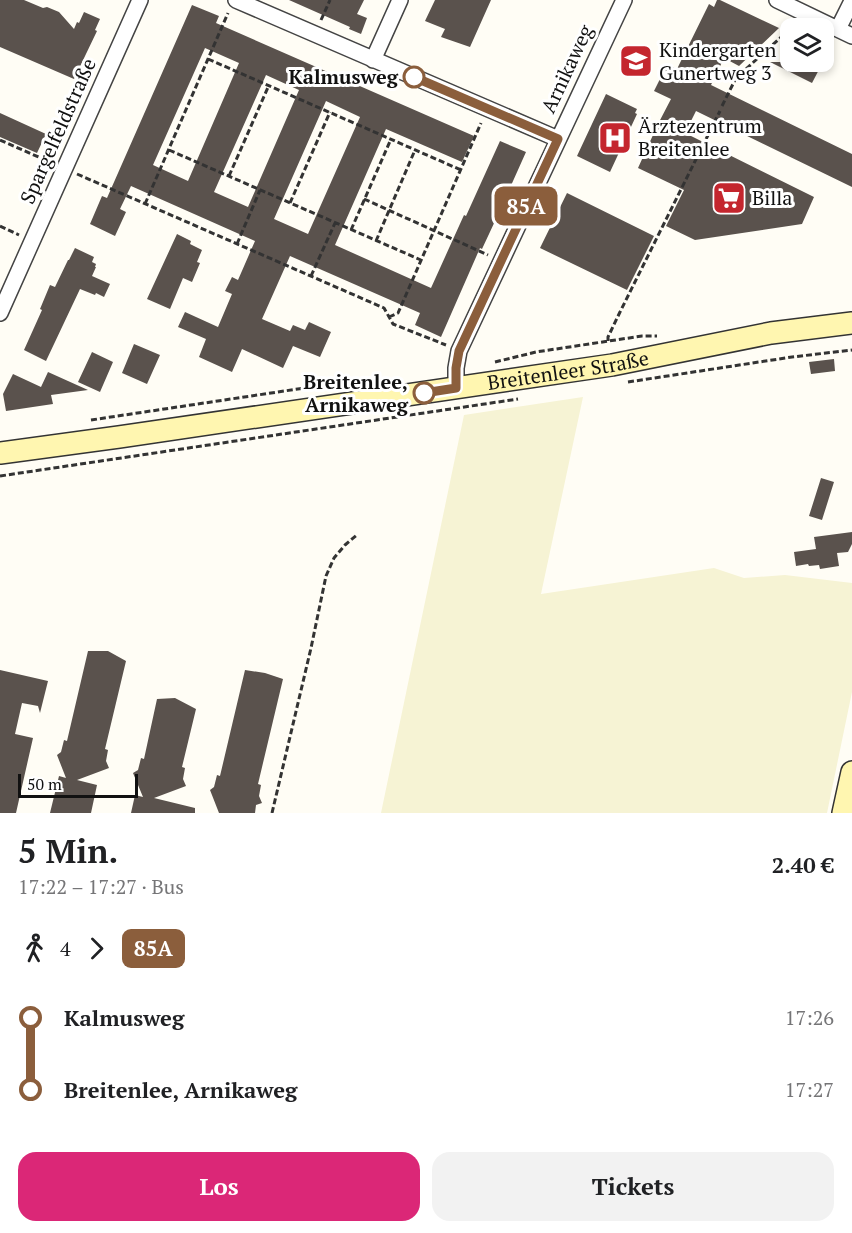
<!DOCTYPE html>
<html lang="de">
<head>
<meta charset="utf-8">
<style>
  body { margin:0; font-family:"PT Serif",serif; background:#f2f2f2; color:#202124; height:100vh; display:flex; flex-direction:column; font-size:22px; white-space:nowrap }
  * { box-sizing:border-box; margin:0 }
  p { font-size:20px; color:#757577 }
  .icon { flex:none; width:33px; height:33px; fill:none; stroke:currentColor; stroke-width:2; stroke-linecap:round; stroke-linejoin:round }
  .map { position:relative; height:813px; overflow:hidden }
  .panel { display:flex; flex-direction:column; background:#fff; flex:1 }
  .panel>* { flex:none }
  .badge { padding:0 12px; border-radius:9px; font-size:21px; line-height:39px }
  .buttons { position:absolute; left:780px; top:18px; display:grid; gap:12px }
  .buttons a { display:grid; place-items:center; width:54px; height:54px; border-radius:12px; background:#fff; box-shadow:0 3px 9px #0003; font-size:30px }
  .scale { position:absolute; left:18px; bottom:15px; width:120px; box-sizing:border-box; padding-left:6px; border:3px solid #111; border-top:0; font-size:16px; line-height:21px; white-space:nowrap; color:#111; -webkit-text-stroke:4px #fff; paint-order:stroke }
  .map>.badge { position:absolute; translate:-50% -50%; box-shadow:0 0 0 3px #fff }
  .legs { display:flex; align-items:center; gap:9px; height:66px; padding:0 18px; font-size:20px }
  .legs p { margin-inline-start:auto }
  .summary { display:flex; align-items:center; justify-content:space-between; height:102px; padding:0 18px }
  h1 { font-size:33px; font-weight:700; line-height:45px }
  .button { display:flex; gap:12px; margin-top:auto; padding:12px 18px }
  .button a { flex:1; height:69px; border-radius:18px; background:#db2777; color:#fff; font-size:24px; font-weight:700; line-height:69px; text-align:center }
  .button a+a { background:#f2f2f2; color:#202124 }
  ul { padding:0 18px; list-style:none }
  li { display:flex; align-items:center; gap:21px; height:72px; font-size:22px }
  li i { display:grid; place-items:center; width:9px; height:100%; margin:0 8px; background:currentColor }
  li i::after { content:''; width:15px; height:15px; margin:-8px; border:4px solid; border-radius:50%; background:#fff }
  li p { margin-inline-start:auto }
  li:first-child i { background:linear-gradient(#0000 50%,currentColor 0) }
  li:last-child i { background:linear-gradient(currentColor 50%,#0000 0) }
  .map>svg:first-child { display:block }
  .farmland { fill:#f6f3d4 }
  .building { fill:#5a524d; fill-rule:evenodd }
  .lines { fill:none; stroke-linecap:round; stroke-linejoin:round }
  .street-casing { stroke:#444; stroke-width:18 }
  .secondary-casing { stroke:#333; stroke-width:24 }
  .path { stroke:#333; stroke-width:3; stroke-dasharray:6 3; stroke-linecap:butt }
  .street { stroke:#fff; stroke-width:15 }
  .secondary { stroke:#fff6b0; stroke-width:21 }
  .line-1-casing { stroke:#fff; stroke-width:14 }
  .line-1 { stroke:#8b5e3c; stroke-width:9 }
  .stop-1-dot { fill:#fff; stroke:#8b5e3c; stroke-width:3 }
  .labels { text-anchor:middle; stroke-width:6; stroke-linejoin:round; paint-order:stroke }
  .poi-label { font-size:20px; fill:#111; stroke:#fff; text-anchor:start }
  .street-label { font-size:20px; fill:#111; stroke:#fff }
  .stop-label { font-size:20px; font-weight:bold; fill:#111; stroke:#fff; text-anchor:end }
</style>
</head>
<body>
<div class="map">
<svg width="852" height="813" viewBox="0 0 852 813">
  <rect width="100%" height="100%" fill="#fffdf5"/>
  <!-- farmland -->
  <path class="farmland" d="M583,397l-42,197 173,-26 30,10 41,-3 67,8v109l-25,121h-446l83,-398z"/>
  <!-- building -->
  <path class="building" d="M0,0h24l19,8 4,-1 12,5 15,17 3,-7 2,1 5,-11 16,7 -5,11 2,1 -23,48 -74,-32z
    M289,0h75l-7,14 10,4 -6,16 -12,-5 1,-2z
    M435,0h56l-21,47 -29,-10 4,-8 -20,-8z
    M717,0h3l59,28 -40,38 -15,-8 -13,27 141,69v33l-156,-76 -11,22 129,64 -12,27 -107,16 -29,-14 18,-36 -46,-22 20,-44 13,-25 -17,-8 13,-26 10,4 32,-65 5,3z
    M192,5l27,11 -3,7 258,113 -12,26 -76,-33 -51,116 96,43 33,-73 2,1 34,-75 26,11 -30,67 -14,30 -2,-1 -39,89 -26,-12 5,-12 -130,-57 -28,63 28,12 3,-6 12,5 4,-8 22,10 -11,25 -27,-11 -10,22 -41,-19 -10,23 -33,-15 7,-18 -28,-12 7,-15 33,15 14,-33 -7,-3 7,-14 6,3 17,-39 -124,-55 -11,23 6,3 -11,24 -25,-12 12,-28 5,2zM205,48l34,15 -51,118 -35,-16zM266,75l33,15 -51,117 -34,-15zM326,101l34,16 -52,117 -34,-15z
    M770,62h53l-11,21z
    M606,94l31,15 -2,4 2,1 -27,58 -33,-16z
    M0,113l46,21 -9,19 -37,-16z
    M567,193l87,43 -27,54 -87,-42z
    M177,234l14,7 -1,3 12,6 -5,12 3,1 -8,19 -9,-4 -13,31 -23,-10z
    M75,248l19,9 -2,5 4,2 -1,3h1l-4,9 18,8 -6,13 -8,-4 -1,2 -15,-6 -34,72 -22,-11 18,-40 -2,-1 10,-24 5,2 13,-27h1z
    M134,344l26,11 -13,29 -25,-11z
    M92,352l21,10 -13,30 -22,-10z
    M834,359l1,12 -24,3 -2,-12z
    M48,372l40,18 -37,5 2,9 -47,7 -3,-17 10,-20 28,13z
    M821,478l13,4 -12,38 -13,-4z
    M852,532v12l-4,8 -11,1 2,13 -19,3 -1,-4 -10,1 -1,-2 -12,2 -2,-14 22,-3 -2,-12z
    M88,651h20l18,10 -21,88 3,1 -2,11 3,7 -32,12 20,5 -6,28h-41l9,-37 7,2 -9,-23 4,-3 3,-12 3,1z
    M0,670l48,11 -8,32 -2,-7 -16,-3 -7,31 18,4 -17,75h-16z
    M245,670l20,3 18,6 -25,105 3,1 -2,11 3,7 -6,2 -1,8h-36l-9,-23 4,-3 3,-12 3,1z
    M175,698l21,11 -14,58 3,1 -2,11 3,7 -32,12 41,10v5h-64l4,-18 8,2 -10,-24 5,-3 3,-12 3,1 13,-60z"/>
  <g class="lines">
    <defs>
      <path id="street" d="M236,0l322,139
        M777,0l75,36
        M838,29l14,-28
        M373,60l27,-60
        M0,313l140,-313
        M456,388v-20l3,-17 165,-351"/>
      <g id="secondary">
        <path id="s1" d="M0,453l119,-16 493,-72 159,-32 81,-10"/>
        <path d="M843,813l9,-41"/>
      </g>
    </defs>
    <!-- street casing -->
    <use href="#street" class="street-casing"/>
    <!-- secondary casing -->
    <use href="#secondary" class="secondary-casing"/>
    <!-- path -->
    <path class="path" d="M321,20l9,-20
      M208,59l253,111
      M722,106l14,-28 54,-49
      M0,140l52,23
      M169,150l252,110
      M77,174l307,134 9,16 53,21
      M229,176l40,-91
      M364,199l124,56
      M290,203l40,-91
      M145,204l83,-191
      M0,226l19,9
      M351,230l40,-91
      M376,241l39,-91
      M237,244l23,-54
      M311,276l24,-53
      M389,317l9,-4 83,-190
      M608,341v-4l12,-25 100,-201
      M495,362l41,-10 106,-16h15
      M628,382l164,-25 60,-7
      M91,420l220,-33 44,-5
      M0,476l518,-77
      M272,813l39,-165 15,-72 8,-18 11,-13 13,-11"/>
    <!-- street -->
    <use href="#street" class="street"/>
    <!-- secondary -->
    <use href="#secondary" class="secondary"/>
  </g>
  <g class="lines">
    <defs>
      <path id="line-1" d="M414,77l144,62 -99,212 -3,17v20l-32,5"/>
    </defs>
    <!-- line-1 casing -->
    <use href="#line-1" class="line-1-casing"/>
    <!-- line-1 -->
    <use href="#line-1" class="line-1"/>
  </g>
  <!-- icons -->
  <defs>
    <symbol id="school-square" viewBox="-11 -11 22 22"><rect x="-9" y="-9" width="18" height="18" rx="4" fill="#c4262e" stroke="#fff"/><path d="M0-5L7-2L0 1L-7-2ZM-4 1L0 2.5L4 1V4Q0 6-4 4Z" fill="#fff"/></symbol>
    <symbol id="hospital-square" viewBox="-11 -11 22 22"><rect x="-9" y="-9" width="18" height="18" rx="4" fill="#c4262e" stroke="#fff"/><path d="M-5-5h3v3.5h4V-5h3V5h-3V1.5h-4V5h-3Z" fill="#fff"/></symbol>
    <symbol id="supermarket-square" viewBox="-11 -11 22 22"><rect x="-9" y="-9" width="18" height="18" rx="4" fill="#c4262e" stroke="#fff"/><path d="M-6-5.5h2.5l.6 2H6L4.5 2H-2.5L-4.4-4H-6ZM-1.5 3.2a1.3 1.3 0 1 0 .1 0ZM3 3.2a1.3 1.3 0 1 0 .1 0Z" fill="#fff"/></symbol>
  </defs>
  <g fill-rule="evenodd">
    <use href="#school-square" x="617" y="42" width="38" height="38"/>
    <use href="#hospital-square" x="596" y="119" width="38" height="38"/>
    <use href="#supermarket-square" x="710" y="179" width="38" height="38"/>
  </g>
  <!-- markers -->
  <g class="stop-1-dot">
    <circle cx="414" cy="77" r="10"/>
    <circle cx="424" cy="393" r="10"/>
  </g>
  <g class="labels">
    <!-- poi labels -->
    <g class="poi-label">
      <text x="659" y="57">Kindergarten<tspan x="659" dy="23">Gunertweg 3</tspan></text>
      <text x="638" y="133">Ärztezentrum<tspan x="638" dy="23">Breitenlee</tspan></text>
      <text x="752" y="205">Billa</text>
    </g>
    <!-- street labels -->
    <g class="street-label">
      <text transform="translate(567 69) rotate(-65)" y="7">Arnikaweg</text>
      <text transform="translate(58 131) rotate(-66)" y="7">Spargelfeldstraße</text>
      <text dy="7" stroke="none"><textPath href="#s1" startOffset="574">Breitenleer Straße</textPath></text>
    </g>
    <!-- stop labels -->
    <g class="stop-label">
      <text x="398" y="84">Kalmusweg</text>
      <text x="408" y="389">Breitenlee,<tspan x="408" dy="23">Arnikaweg</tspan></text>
    </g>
  </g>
</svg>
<div class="buttons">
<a><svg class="icon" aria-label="layers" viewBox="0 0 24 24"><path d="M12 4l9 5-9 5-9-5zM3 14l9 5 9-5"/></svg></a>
</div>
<div class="scale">50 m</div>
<b class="badge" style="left:526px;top:206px;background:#8b5e3c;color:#fff">85A</b>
</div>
<section class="panel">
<div class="summary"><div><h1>5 Min.</h1><p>17:22 – 17:27 · Bus</p></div><b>2.40 €</b></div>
<div class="legs"><svg class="icon" aria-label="walk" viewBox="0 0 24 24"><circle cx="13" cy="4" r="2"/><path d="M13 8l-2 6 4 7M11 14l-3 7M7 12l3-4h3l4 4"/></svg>4<svg class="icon" aria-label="forward" viewBox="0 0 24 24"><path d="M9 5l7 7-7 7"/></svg><b class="badge" style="background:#8b5e3c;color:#fff">85A</b></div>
<ul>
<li><i style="color:#8b5e3c"></i><b>Kalmusweg</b><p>17:26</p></li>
<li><i style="color:#8b5e3c"></i><b>Breitenlee, Arnikaweg</b><p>17:27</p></li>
</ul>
<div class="button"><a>Los</a><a>Tickets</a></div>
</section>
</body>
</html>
